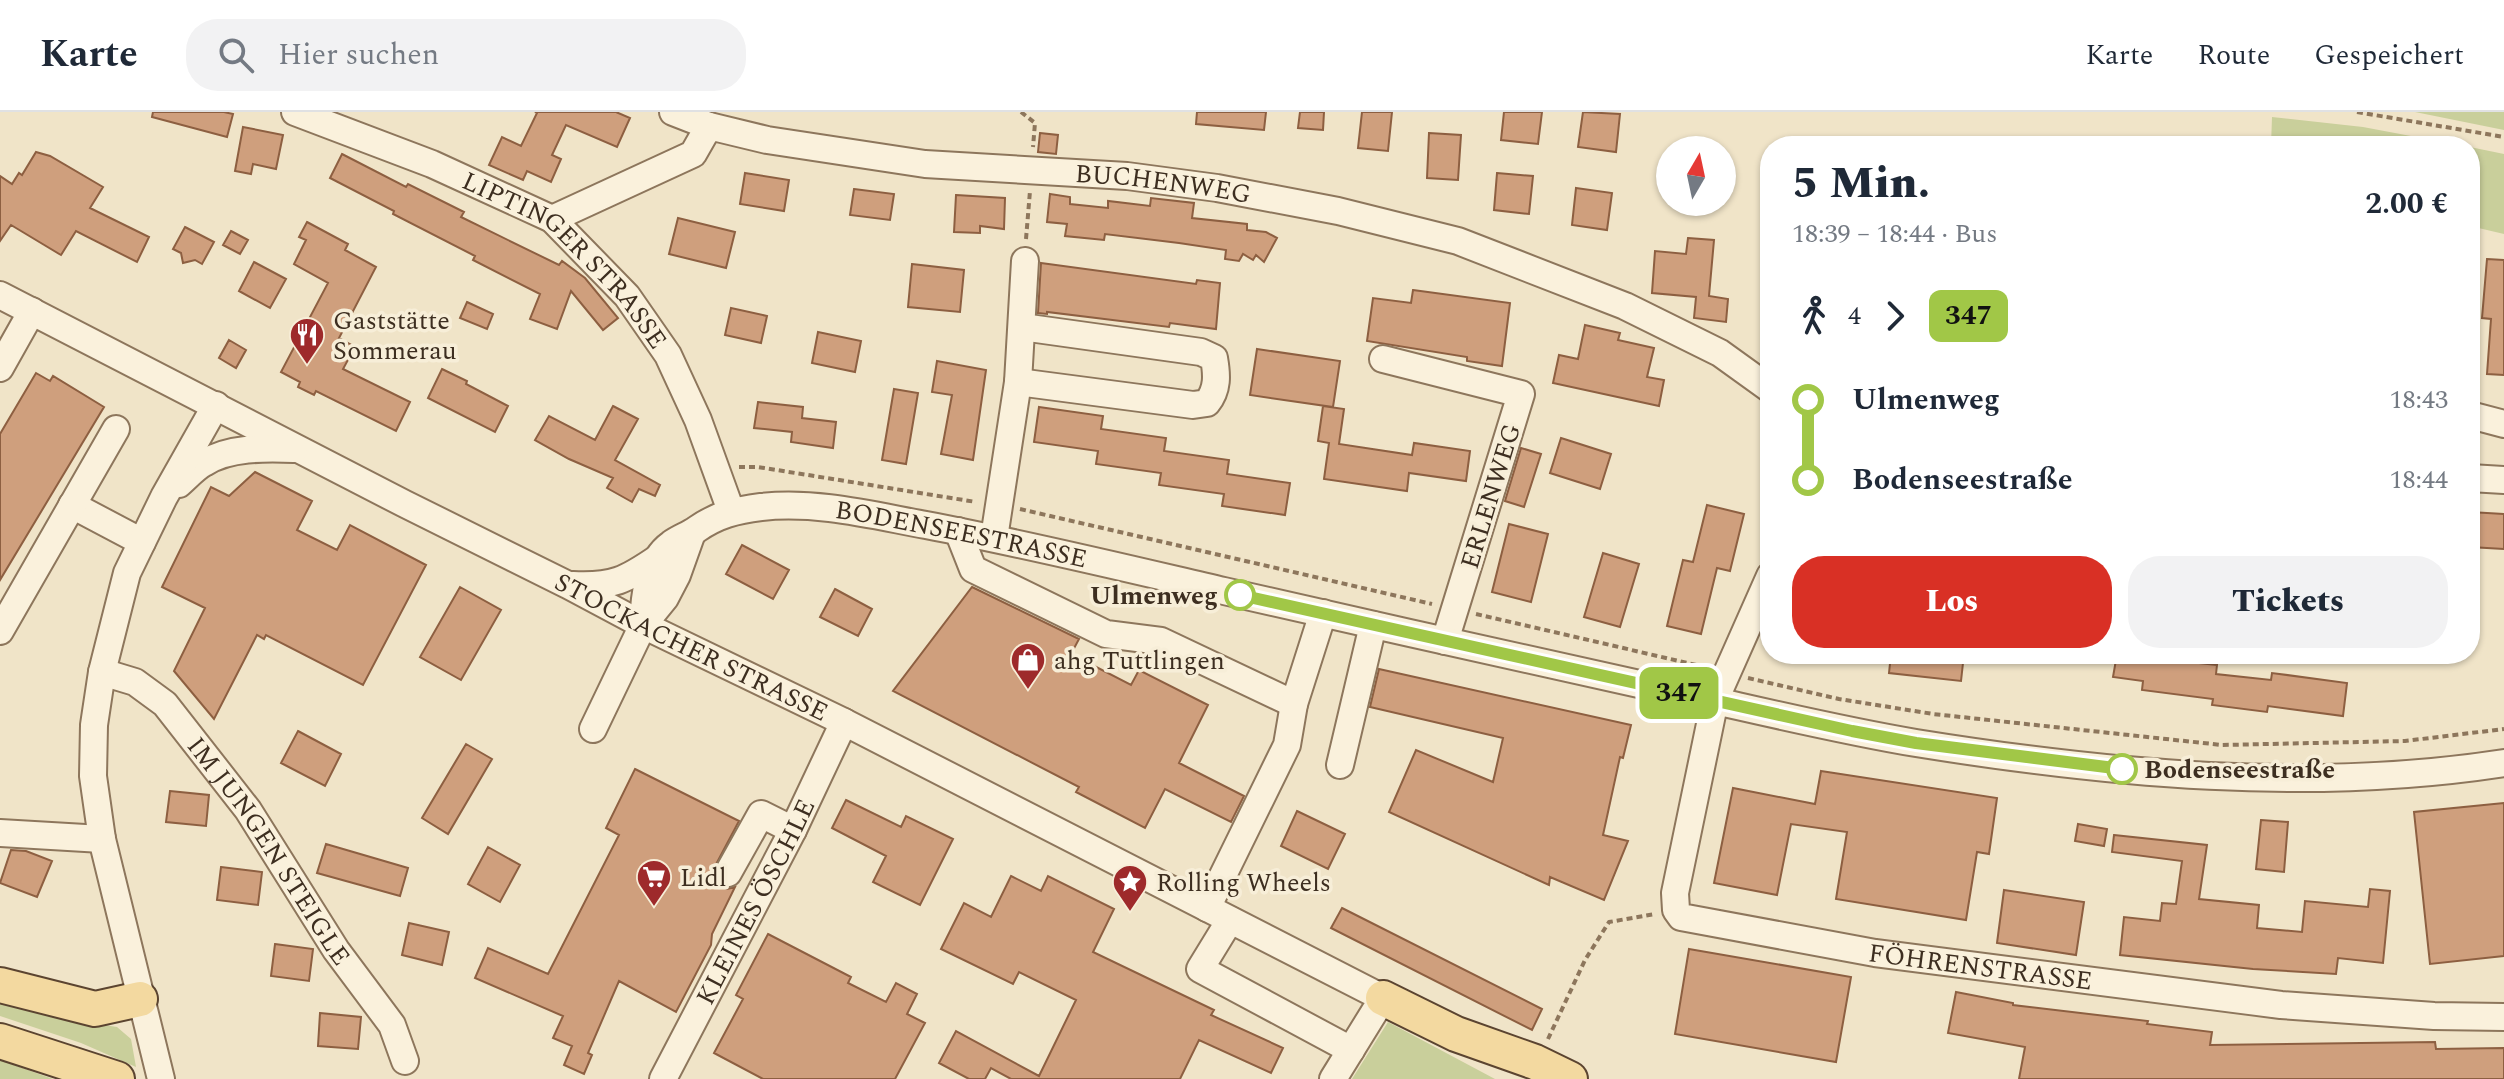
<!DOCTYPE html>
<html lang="de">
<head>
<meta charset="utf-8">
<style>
  body { margin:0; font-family:Spectral,serif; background:#f2f2f3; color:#1f2937; height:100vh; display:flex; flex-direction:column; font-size:30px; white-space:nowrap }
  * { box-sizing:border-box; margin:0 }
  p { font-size:26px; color:#747a83 }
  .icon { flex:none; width:44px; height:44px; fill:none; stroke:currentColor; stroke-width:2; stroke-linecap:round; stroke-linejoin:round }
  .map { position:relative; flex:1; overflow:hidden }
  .sheet { position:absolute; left:1760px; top:24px; width:720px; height:528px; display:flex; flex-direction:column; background:#fff; border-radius:32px; box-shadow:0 2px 6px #0004 }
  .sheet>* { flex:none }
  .badge { padding:0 16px; border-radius:12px; font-size:28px; line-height:52px }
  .needle { width:52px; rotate:9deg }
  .controls { position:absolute; left:1656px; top:24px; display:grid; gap:16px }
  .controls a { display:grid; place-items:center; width:80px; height:80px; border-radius:50%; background:#fff; box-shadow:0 2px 6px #0004; font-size:40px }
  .map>.badge { position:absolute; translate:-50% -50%; box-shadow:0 0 0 4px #fff }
  .legs { display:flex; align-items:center; gap:12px; height:88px; padding:0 32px; font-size:26px }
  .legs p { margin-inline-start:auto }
  .summary { display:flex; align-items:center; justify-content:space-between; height:136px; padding:0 32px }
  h1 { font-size:44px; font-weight:800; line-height:60px }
  .button { display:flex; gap:16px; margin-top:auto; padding:16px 32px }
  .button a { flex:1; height:92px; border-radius:32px; background:#d93025; color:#fff; font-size:32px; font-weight:800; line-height:92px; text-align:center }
  .button a+a { background:#f2f2f3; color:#1f2937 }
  ul { padding:0 32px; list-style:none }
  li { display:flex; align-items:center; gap:28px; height:80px; font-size:30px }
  li i { display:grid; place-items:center; width:12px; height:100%; margin:0 10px; background:currentColor }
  li i::after { content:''; width:20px; height:20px; margin:-10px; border:6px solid; border-radius:50%; background:#fff }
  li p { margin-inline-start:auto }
  li:first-child i { background:linear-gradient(#0000 50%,currentColor 0) }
  li:last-child i { background:linear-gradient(currentColor 50%,#0000 0) }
  header { display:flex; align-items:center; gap:48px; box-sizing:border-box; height:112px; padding:0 40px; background:#fff; border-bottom:2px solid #e0e1e3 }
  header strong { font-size:38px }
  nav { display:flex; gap:44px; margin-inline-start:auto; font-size:28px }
  .search { width:560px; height:72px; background:#f2f2f3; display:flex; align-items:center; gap:20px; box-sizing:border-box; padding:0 28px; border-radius:32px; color:#747a83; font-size:30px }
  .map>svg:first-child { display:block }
  .green { fill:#c9cf9b }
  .building { fill:#cf9f7d; stroke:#8d5f41; stroke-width:2 }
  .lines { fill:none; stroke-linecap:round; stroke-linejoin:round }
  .minor-casing { stroke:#8d765c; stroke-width:30 }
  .major-casing { stroke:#5b4430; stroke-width:38 }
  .path { stroke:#8d765c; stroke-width:4; stroke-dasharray:6 4; stroke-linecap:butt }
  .minor { stroke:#faf1dc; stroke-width:26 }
  .major { stroke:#f3d9a0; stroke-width:34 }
  .line-1-casing { stroke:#fff; stroke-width:18 }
  .line-1 { stroke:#a1c747; stroke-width:12 }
  .stop-1-dot { fill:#fff; stroke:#a1c747; stroke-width:4 }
  .labels { text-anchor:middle; stroke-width:7; stroke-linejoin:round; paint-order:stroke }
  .street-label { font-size:26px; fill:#3d2e20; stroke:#f7eed8 }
  .poi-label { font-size:26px; fill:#3d2e20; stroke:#f7eed8; text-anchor:start }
  .stop-label { font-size:26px; font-weight:bold; fill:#3d2e20; stroke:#f7eed8; text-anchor:end }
</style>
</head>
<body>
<header>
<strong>Karte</strong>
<div class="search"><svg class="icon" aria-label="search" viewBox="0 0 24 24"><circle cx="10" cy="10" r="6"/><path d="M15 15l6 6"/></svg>Hier suchen</div>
<nav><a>Karte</a><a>Route</a><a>Gespeichert</a></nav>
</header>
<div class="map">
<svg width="2504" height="967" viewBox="0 0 2504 967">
  <rect width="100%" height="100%" fill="#f0e4c8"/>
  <!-- green -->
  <path class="green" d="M2415,0h89v18z
    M2272,5l91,10 101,19h-193z
    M2470,35l34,7v80l-34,-8z
    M0,889l73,19 44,7 14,12 5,28 -55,-24 -81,-27z
    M1388,910l107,57h-143z
    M0,948l53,19h-53z"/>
  <!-- building -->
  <path class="building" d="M153,0h71l9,2 -6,23 -75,-20z
    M535,0h81l14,6 -13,29 -51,-22 -14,30 9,4 -10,23 -24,-11 -4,9 -34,-15 13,-28 19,9 16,-33z
    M1197,0h69l-2,18 -68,-6z
    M1300,0h24l-1,18 -25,-2z
    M1362,0h30l-4,39 -30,-3z
    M1504,0h38l-4,32 -37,-4z
    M1583,0l37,2 -4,38 -38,-5z
    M243,15l40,8 -7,34 -23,-5 -2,10 -16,-3z
    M1040,21l18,2 -2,19 -18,-2z
    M1429,21l32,2 -3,45 -31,-2z
    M36,40l14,4 53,31 -13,21 59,29 -12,25 -61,-31 -15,24 -50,-30 -11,16v-65l12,8 7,-11 3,2z
    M342,42l64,33 2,-3 56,28 -3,5 98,48 3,-4 23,17 33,40 -15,12 -32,-39 -14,38 -27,-10 10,-25 -67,-34 2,-4 -82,-42 1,-3 -64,-33z
    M745,61l44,7 -5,31 -44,-7z
    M1497,61l36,3 -4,38 -35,-4z
    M1576,76l36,5 -5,37 -35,-5z
    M854,77l40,5 -4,26 -40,-5z
    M1050,82l20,3v7l38,4v-7l42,5 1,-8 43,5 -2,15 55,6v6l19,2 11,6 -13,24 -8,-7 -3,5 -10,-6 -4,7 -14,-2 1,-9 -47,-7 -74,-9 -1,6 -39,-4 2,-12 -20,-2z
    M956,83l49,3 -1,31 -24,-3v7l-26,-1z
    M678,106l57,14 -9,36 -57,-14z
    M307,110l41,22 -3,6 31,17 -37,71 16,9 -12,22 67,33 -14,29 -80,-40 -2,4 -16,-8 2,-5 -19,-10 47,-89 -34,-19 12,-24 -7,-3z
    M185,115l29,15 -12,22 -7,-4 -12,3 -2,-10 -8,-4z
    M231,119l17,9 -8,14 -17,-9z
    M1688,126l26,2 -5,56 19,3 -2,23 -32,-4 2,-21 -44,-4 3,-42 31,3z
    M2487,147l17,1v115l-17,-1 4,-55 -9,-1z
    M254,150l32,17 -16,29 -31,-17z
    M1041,151l155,21 1,-4 23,3 -4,46 -46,-6 -1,4 -122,-15v2l-9,-1z
    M912,152l52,6 -4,42 -52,-5z
    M1413,178l97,13 -8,63 -35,-5v-4l-100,-16 6,-43 38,5z
    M467,190l26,12 -6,15 -27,-11z
    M731,196l36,8 -6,27 -36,-8z
    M1585,213l35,8 -2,7 36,8 -7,29 17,3 -5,26 -106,-23 6,-28 19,4z
    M818,220l43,9 -6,31 -43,-9z
    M229,228l17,10 -10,18 -17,-10z
    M1257,237l83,12 -7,46 -83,-12z
    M937,249l49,9 -13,90 -32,-6 11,-59 -20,-3z
    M442,257l25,12 -1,3 42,22 -13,26 -67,-34z
    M36,261l14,8 3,-5 51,31 -104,173v-146z
    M894,277l24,4 -12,71 -24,-4z
    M758,290l45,5 -1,11 34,4 -3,26 -42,-6 1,-10 -38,-4z
    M613,294l25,13 -23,41 45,25 -5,11 -16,-7 -7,13 -25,-14 6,-10 -44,-19 -34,-19 14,-24 46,24z
    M1323,294l21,3 -5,35 73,11 2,-12 56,8 -4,30 -57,-8 -2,18 -83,-12 5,-36 -11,-2z
    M1039,295l64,9 -2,13 65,9 -2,13 65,9 -2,14 63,9 -5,32 -63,-9 2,-12 -65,-9 2,-12 -65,-9 2,-13 -64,-9z
    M1561,326l50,16 -11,35 -50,-16z
    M1521,336l20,6 -17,53 -19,-6z
    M255,360l57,29 -15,29 40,20 13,-25 76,40 -63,120 -97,-50 -2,4 -7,-4 -43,84 -40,-48 31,-63 -43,-21 49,-100 18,9z
    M1707,393l37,9 -14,57 -13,-3 -16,66 -34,-8 16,-66 10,2z
    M2470,400l34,2v35l-34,-2z
    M1509,412l39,10 -17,68 -39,-10z
    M742,433l47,25 -16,29 -47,-25z
    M1603,441l36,11 -19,63 -36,-10z
    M460,475l41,23 -40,70 -41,-23z
    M972,475l107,52 -8,15 60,31 8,-15 69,35 -29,58 65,33 -13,26 -66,-33 -20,39 -69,-36 3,-5 -186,-96z
    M835,477l37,20 -14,27 -38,-19z
    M1891,542h73l-3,27 -72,-8z
    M2117,542l100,11 -1,9 55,6 1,-7 75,10 -4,33 -75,-10 -1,6 -55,-7 1,-6 -71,-9 1,-9 -30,-4z
    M1379,557l252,56 -8,33 -3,-1 -17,78 25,6 -24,59 -54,-23 -1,8 -160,-73 27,-62 77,32 10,-44 -133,-31z
    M298,619l43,23 -16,32 -44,-23z
    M466,632l26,15 -44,75 -26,-16z
    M635,657l104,52 -27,51 2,8 6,6 7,3 8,-2 -23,47 -1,11 -35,67 -57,-31 -31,72 4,2 -8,19 -20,-9 8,-19 -19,-8 10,-22 -88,-38 13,-30 60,26 71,-139 -13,-7z
    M1821,659l176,27 -8,56 -12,-2 -11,68 -130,-21 11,-67 -56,-8 -14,71 -63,-12 19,-95 82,16z
    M170,679l39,4 -3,31 -40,-4z
    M846,688l55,27 5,-11 47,23 -33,66 -47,-23 13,-26 -54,-28z
    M2504,691v153l-74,8 -16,-152z
    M1297,699l48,23 -17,35 -47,-23z
    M2261,708l27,2 -4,50 -28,-3z
    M2078,712l29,5 -3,17 -29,-5z
    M2114,723l93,10 -8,54 60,6 -2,23 45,4 3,-31 63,6 2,-18 20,2 -7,72 -45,-5 -2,16 -83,-5 -133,-14 4,-38 36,4 2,-18 14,1 6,-43 -70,-9z
    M326,732l82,24 -8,28 -83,-23z
    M488,735l32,18 -20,37 -32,-18z
    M11,738l15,1 26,10 -15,36 -37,-14z
    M221,755l41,5 -4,33 -41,-5z
    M1011,764l30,15 7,-15 66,33 -21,43 121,58 -3,5 72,33 -12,25 -72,-33 -19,39h-169l-20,-11 -6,11h-16l-30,-16 17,-32 83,45 37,-76 -57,-28 -6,12 -72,-35 23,-46 27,14z
    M2004,778l80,12 -8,53 -79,-12z
    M1342,796l200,101 -10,21 -201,-102z
    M409,811l40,9 -7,33 -40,-10z
    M768,822l83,43 -3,6 38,19 10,-19 21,11 -10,20 18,9 -30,56h-132l-49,-26 29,-54 -7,-4z
    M275,832l38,5 -4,32 -38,-5z
    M1689,837l162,28 -15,85 -161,-28z
    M1956,880l57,11v2l135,16 -1,3 65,8 -2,13 225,-3 1,7 68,-1v31h-485l6,-32 -77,-14z
    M320,901l41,4 -3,32 -40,-3z"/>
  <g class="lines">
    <defs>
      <g id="minor">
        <path id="s1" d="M295,0l137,52 120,55 75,77 41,59 30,65 33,91"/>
        <path d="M673,0l36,14"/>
        <path id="s2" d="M552,107l141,-65 16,-28 58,14 158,24 202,12 90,12 121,23 120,30 167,65 95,47 50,36"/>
        <path id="s3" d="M0,183l405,209 163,81 75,40 201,97 539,276 -50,81"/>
        <path d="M1383,247l138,35 -76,247"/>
        <path d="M0,256l32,-57"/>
        <path d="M1018,270l175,23 14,-2c11,-14 10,-28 7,-45l-13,-6 -179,-25"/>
        <path d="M2470,303l34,9"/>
        <path d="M2470,366l34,2"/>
        <path d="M179,372c8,-7 16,-16 25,-21 25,-16 61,-15 90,-14"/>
        <path d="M72,393l70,37"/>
        <path d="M958,419l15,38 133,65 55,7 133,63 29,-91"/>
        <path d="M994,426l24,-156 7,-121"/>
        <path id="s4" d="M1770,464l-55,124 -40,193 1,17 5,7 194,36 406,52 153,11 70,1"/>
        <path d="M573,473c40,2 53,-5 85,-27"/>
        <path id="s5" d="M643,513c1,-27 4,-64 28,-81 8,-6 18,-9 26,-15 20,-14 39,-19 64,-22 56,-6 110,8 165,18 100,19 199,43 298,66 147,34 295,66 442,99 83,18 166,39 250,53 193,31 394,50 588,20"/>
        <path d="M0,519l116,-202"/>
        <path id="s6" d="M102,560l33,10 30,22 83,106 88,140 56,75 13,36"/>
        <path d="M593,617l50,-104 22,-27 12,-23 15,-42"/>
        <path d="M1340,653l33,-140"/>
        <path d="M0,721l102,6"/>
        <path d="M728,761l33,-59 32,16"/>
        <path d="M1207,796l80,-163 7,-41"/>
        <path d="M1230,808l-30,49 151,81"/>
        <path d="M161,967l-59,-240 -9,-63 1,-51 8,-53 25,-99 37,-76 52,-92"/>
        <path id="s7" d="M663,967l130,-249 51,-108"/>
      </g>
      <path id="major" d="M0,873l95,24 45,-10
        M1383,886l73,36 79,28 35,17
        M0,929l117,38"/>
    </defs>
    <!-- minor casing -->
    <use href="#minor" class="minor-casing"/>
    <!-- major casing -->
    <use href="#major" class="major-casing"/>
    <!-- path -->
    <path class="path" d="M1021,0l14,11 -2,24
      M2357,0l147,25
      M1026,127l4,-48
      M739,355h19l218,35
      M1020,397l412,95
      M1476,502l229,53
      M1748,566l91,21 94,15 289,31 183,-4 99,-12
      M1548,927l37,-79 24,-38 46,-8"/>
    <!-- minor -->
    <use href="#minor" class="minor"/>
    <!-- major -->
    <use href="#major" class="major"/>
  </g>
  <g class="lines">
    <defs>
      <path id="line-1" d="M1240,483l612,136 64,12 206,26"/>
    </defs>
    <!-- line-1 casing -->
    <use href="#line-1" class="line-1-casing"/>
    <!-- line-1 -->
    <use href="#line-1" class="line-1"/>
  </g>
  <!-- icons -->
  <defs>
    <symbol id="restaurant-pin" viewBox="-11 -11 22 30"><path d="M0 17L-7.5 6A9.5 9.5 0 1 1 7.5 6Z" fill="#9e2a2b" stroke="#f7eed8"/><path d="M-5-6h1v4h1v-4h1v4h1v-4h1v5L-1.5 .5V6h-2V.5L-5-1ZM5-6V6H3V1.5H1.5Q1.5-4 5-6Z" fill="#fff"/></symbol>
    <symbol id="shop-pin" viewBox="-11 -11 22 30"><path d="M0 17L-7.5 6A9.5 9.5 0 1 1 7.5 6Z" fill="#9e2a2b" stroke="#f7eed8"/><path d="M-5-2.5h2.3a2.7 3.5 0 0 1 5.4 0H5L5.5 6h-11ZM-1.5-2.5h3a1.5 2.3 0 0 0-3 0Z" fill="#fff"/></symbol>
    <symbol id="supermarket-pin" viewBox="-11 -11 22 30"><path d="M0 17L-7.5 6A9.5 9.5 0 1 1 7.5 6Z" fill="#9e2a2b" stroke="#f7eed8"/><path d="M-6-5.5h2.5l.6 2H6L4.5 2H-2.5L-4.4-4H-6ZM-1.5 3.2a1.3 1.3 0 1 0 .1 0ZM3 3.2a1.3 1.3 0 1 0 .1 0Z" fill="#fff"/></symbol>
    <symbol id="sight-pin" viewBox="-11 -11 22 30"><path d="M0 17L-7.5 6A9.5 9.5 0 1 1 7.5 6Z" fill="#9e2a2b" stroke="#f7eed8"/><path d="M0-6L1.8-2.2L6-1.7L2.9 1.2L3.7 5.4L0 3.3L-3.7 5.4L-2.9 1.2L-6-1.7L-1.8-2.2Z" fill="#fff"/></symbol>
  </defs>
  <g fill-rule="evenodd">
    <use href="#restaurant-pin" x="287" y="203" width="40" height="54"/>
    <use href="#shop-pin" x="1008" y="528" width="40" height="54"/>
    <use href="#supermarket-pin" x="634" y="745" width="40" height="54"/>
    <use href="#sight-pin" x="1110" y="750" width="40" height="54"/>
  </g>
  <!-- markers -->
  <g class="stop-1-dot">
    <circle cx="1240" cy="483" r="14"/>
    <circle cx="2122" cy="657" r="14"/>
  </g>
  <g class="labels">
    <!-- street labels -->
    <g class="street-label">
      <text dy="9" stroke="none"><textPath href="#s2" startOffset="646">BUCHENWEG</textPath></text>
      <text dy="9" stroke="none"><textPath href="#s1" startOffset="314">LIPTINGER STRASSE</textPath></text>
      <text transform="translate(1490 384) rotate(-73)" y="9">ERLENWEG</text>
      <text dy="9" stroke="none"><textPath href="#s5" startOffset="390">BODENSEESTRASSE</textPath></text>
      <text dy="9" stroke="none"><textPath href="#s3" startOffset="776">STOCKACHER STRASSE</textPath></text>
      <text dy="9" stroke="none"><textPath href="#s6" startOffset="252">IM JUNGEN STEIGLE</textPath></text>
      <text dy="9" stroke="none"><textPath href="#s7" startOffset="200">KLEINES ÖSCHLE</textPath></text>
      <text dy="9" stroke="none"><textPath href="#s4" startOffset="662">FÖHRENSTRASSE</textPath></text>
    </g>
    <!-- poi labels -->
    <g class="poi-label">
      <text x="333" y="217">Gaststätte<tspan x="333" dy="30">Sommerau</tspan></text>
      <text x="1054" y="557">ahg Tuttlingen</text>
      <text x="680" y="774">Lidl</text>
      <text x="1156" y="779">Rolling Wheels</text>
    </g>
    <!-- stop labels -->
    <g class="stop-label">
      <text x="1218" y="492">Ulmenweg</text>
      <text x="2144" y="666" text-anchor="start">Bodenseestraße</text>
    </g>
  </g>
</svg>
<div class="controls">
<a><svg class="needle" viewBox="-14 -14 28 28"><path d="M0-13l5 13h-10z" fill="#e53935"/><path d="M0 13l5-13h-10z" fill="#747a83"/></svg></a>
</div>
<b class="badge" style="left:1679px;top:581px;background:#a1c747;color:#111">347</b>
<section class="sheet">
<div class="summary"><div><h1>5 Min.</h1><p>18:39 – 18:44 · Bus</p></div><b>2.00 €</b></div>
<div class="legs"><svg class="icon" aria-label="walk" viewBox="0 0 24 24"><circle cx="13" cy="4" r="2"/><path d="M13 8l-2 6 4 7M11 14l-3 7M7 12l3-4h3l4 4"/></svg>4<svg class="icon" aria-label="forward" viewBox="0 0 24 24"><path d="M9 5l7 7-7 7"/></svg><b class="badge" style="background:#a1c747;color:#111">347</b></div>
<ul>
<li><i style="color:#a1c747"></i><b>Ulmenweg</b><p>18:43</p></li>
<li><i style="color:#a1c747"></i><b>Bodenseestraße</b><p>18:44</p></li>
</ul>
<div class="button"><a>Los</a><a>Tickets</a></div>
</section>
</div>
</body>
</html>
